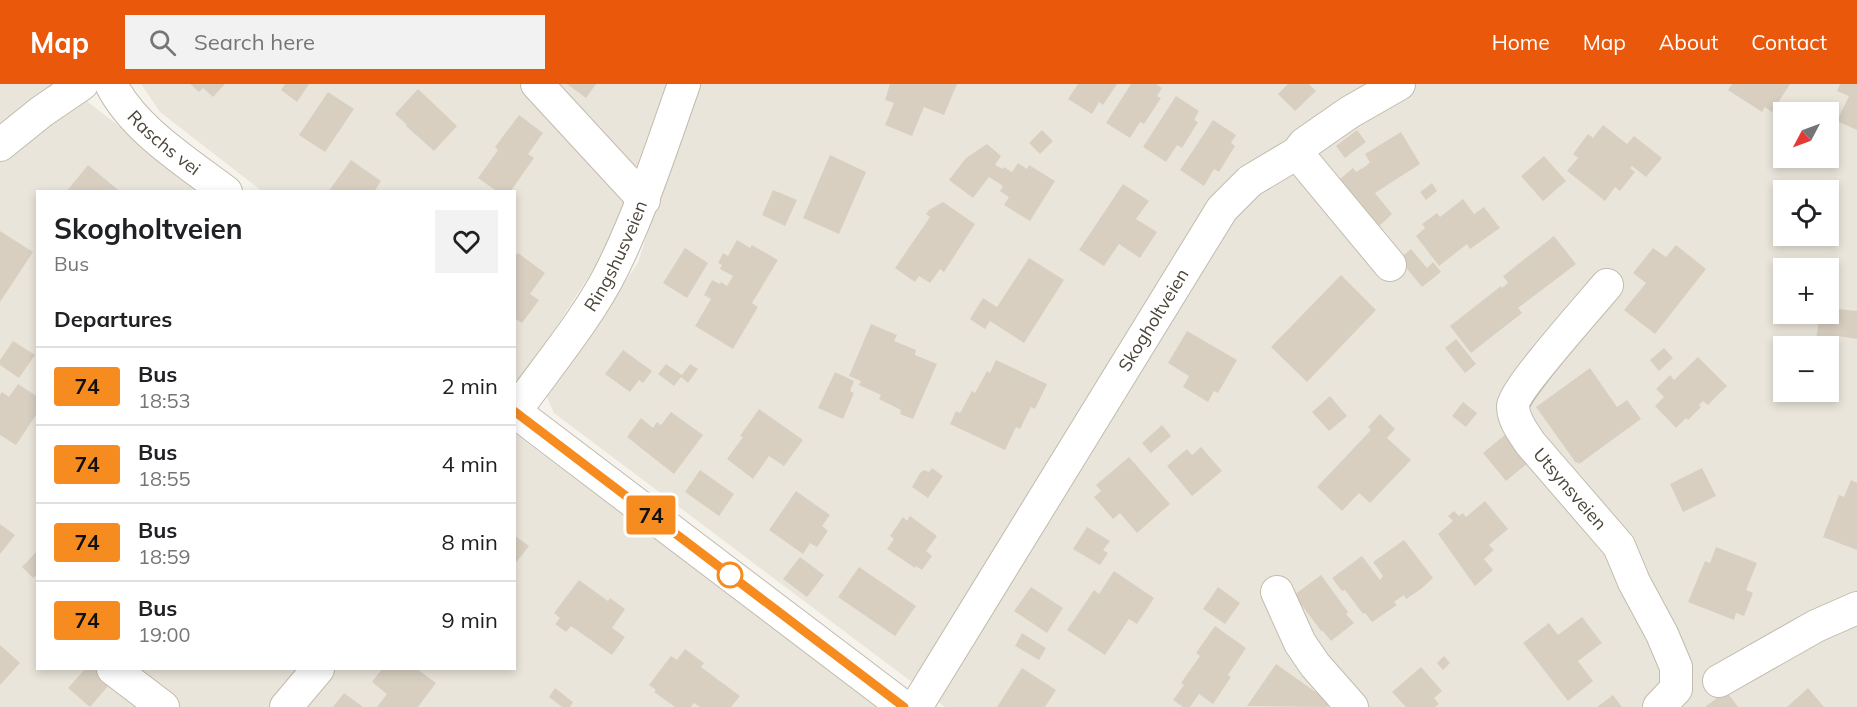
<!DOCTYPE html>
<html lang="en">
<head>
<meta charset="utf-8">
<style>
  body { margin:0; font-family:Mulish,sans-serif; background:#f2f2f2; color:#202124; height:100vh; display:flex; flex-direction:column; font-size:22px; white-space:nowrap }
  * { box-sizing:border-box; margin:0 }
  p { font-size:20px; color:#757577 }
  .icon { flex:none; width:33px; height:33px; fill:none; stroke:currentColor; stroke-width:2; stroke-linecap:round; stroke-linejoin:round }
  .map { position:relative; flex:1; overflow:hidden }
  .side { position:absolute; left:36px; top:106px; width:480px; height:480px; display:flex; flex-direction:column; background:#fff; border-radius:0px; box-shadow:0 3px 9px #0003 }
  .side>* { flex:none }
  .badge { padding:0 12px; border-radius:4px; font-size:21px; line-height:39px }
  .needle { width:39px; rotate:229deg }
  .tools { position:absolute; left:1773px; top:18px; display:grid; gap:12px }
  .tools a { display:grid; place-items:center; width:66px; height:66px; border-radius:0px; background:#fff; box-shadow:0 3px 9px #0003; font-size:30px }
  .map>.badge { position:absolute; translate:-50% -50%; box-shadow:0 0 0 3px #fff }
  h2 { padding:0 18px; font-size:22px; line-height:54px }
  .round { display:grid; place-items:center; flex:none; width:63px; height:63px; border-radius:0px; background:#f2f2f2 }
  .summary { display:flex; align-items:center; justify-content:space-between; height:102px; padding:0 18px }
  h1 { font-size:28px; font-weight:700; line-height:45px }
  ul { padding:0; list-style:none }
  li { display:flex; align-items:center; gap:18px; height:78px; padding:0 18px; border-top:2px solid #e0e0e0 }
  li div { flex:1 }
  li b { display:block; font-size:22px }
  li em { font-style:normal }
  li .badge { min-width:66px; font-weight:700; text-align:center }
  header { display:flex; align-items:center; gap:36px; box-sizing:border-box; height:84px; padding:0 30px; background:#ea580c; color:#fff }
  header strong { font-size:28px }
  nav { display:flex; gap:33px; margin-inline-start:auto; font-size:21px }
  .search { width:420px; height:54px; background:#f2f2f2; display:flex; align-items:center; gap:15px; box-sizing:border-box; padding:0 21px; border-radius:0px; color:#757577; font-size:22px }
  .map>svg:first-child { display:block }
  .residential { fill:#eae5da; fill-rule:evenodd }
  .building { fill:#d8cfc1 }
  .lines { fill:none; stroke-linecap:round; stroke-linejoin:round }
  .minor-casing { stroke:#c2bbae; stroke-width:34 }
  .minor { stroke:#fff; stroke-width:32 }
  .line-casing { stroke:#fff; stroke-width:14 }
  .line { stroke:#f68b1f; stroke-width:9 }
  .stop-dot { fill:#fff; stroke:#f68b1f; stroke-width:3 }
  .labels { text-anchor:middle; stroke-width:5; stroke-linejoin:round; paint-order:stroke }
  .street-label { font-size:18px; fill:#4b4439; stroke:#fff }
</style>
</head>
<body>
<header>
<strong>Map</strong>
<div class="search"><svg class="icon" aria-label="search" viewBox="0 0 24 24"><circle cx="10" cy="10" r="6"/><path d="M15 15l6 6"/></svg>Search here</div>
<nav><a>Home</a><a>Map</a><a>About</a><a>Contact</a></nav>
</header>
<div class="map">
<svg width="1857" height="623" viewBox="0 0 1857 623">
  <rect width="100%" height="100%" fill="#f6f3ec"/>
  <!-- residential -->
  <path class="residential" d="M0,0h81l7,18 116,90h-166v477h476l1,-235 367,273h-882z
    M141,0h380l103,112 2,11 -12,30 -83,129 -12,14 -4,-1 -1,-187h-251l-103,-80z
    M544,0h123l-30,90z
    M694,0h1163v623h-912l-391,-294 -8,-18 92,-132zM1784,28h44v46h-44zM1784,106h44v46h-44zM1784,184h44v46h-44zM1784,262h44v46h-44z"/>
  <!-- building -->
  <path class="building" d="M190,0h35l-12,13 -10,-9 -4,4z
    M285,0h24l-12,18 -16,-12z
    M567,0h29l-10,14z
    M890,0h67l-13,31 -20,-8 -12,29 -27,-11 9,-22 -9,-3z
    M1078,0h39l-14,21 -4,-3 -7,12 -24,-15z
    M1131,0h25l6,4 -5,8 4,2 -17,26 -4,-2 -10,16 -24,-15z
    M1288,0h21l7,7 -21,20 -17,-17z
    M1732,0h58l-18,28 -7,-5 -3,5 -34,-22z
    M1840,0h17v46l-20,-9 12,-25 -12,-5z
    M418,5l39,37 -23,25 -28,-25 1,-1 -12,-11z
    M328,8l26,17 -29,43 -26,-17z
    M1176,12l23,15 -5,9 4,2 -16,26 -5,-3 -11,17 -23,-15z
    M519,31l24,18 -15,21 6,4 -24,34h-12l-20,-14 20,-28 -3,-3z
    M1213,36l23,15 -5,8 4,3 -16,26 -5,-3 -10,17 -24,-16z
    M1603,41l24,19 7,-8 28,22 -16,19 -14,-11 -2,2 5,4 -15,19 -5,-4 -10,14 -38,-30 11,-13 -5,-4 15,-20 5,4z
    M1042,46l11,11 -13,13 -11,-11z
    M1357,46l9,12 -21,16 -9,-12z
    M1401,48l19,32 -45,29 17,21 -18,17 -41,-46 20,-17 3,4 10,-6 4,-4 -5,-8z
    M987,60l14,12 -6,9 8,4 1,-2 8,5 6,-9 9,6 2,-4 26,16 -25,40 -26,-16 5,-8 -9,-6 3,-5 -14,-9 -16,21 -24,-18 17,-22z
    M830,71l36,17 -27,62 -36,-16z
    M1544,72l22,25 -23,20 -22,-25z
    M351,76l30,21 -7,11h-46z
    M88,81l29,24 3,3h-54z
    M1432,99l5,8 -11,9 -6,-8z
    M1123,100l26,17 -13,18 21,13 -17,26 -21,-14 -15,22 -25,-16z
    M773,106l24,10 -12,26 -23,-11z
    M1463,115l11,15 10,-7 16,21 -30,21 -3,-5 -28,22 -23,-30 9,-8 -3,-4 15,-11 3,4z
    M943,118l32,22 -31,48 -4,-3 -10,14 -11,-7 -4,6 -20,-14 35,-51 -4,-3 3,-4z
    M0,147l33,21 -33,50z
    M1554,152l22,28 -58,44 4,5 -51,40 -21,-27 51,-40 1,2 6,-5 -5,-7z
    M737,156l13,8 2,-3 26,15 -26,43 6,4 -25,42 -38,-23 16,-27 -7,-4 8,-15 8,4 1,-2 6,4 6,-10 -13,-7 2,-4 -4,-2 5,-10 5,3z
    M1676,161l30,24 -51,65 -31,-24 22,-27 -13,-10 20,-25 13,9z
    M685,164l23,15 -21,35 -24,-15z
    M1411,165l16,19 6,-6 8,10 -19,15 -23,-28z
    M518,169l27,20 -15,21 9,6 -17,23 -8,-5v-61z
    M1029,174l35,22 -40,63 -34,-22 -5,8 -15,-10 13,-21 14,9z
    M1341,191l35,35 -69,72 -36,-35z
    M1828,224l29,3v28l-19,-3 -8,66 -21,-3 1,-7h18v-46h-13l5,-32h8z
    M871,240l26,11 -3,6 22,9 -1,5 22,9 -24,55 -13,-5 1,-4 -22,-11 2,-4 -22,-10 2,-4 -12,-5z
    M1187,247l50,29 -19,33 -4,-2 -6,11 -25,-15 6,-11 -21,-13z
    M1456,255l20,25 -11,9 -20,-25z
    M13,257l22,14 -16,23 -19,-13v-5z
    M1664,264l9,10 -14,13 -9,-11z
    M623,266l29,21 -9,12 -4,-3 -9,12 -25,-18z
    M1698,273l29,29 -19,19 -5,-4 -4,4 2,2 -13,13 -2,-2 -10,10 -21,-22 9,-9 -8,-8 14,-14 4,5z
    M996,276l51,24 -12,25 -4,-2 -11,22 -4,-2 -11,23 -55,-26 6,-13 4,2 12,-22 3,2 12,-22 3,2z
    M666,280l16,11 8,-11 8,5 -10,14 -7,-6 -7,9 -16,-12z
    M1590,284l27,39 10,-7 14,19 -62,45 -1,-2 -2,1 -40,-56z
    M835,288l19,9 -4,10 4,2 -11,26 -25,-11z
    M18,300l20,13v15l-22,33 -16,-10v-40l2,-3 7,5z
    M1330,312l17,20 -18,15 -17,-19z
    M1463,318l14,11 -11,14 -14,-11z
    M759,325l44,31 -19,26 -15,-10 -16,23 -26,-20 16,-22 -3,-1z
    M671,328l32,23 -29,39 -47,-37 14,-19 12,10 4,-6 4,3z
    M1380,330l15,15 -8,9 24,22 -41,43 -11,-10 -17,18 -25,-24 54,-57 -3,-3z
    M1162,341l9,11 -20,17 -9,-10z
    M1506,350l23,28 -23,19 -23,-28z
    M1201,363l21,24 -30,25 -25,-30 20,-17 5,6z
    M1129,373l41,47 -33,29 -17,-20 -7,6 -19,-22 7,-6 -5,-6z
    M932,384l11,8 -15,22 -16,-11 8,-14 4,-3 5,2z
    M1702,384l14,28 -33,16 -13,-28z
    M700,386l34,24 -15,22 -34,-24z
    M1851,396l6,3v67l-34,-13 16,-42 5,2z
    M796,407l34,24 -8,11 6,5 -11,16 -7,-4 -7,11 -34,-24z
    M1485,417l23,28 -19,16 5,5 -10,9 9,11 -18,16 -37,-52 15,-13 -5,-5 6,-5 5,5 4,-3 3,4z
    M910,432l27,20 -11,15 6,5 -10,14 -6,-4 -1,2 -28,-19 7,-10 -4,-3 13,-19 4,4z
    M0,440l15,11 -15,19z
    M1087,443l23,14 -7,9 5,3 -8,12 -27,-16z
    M514,451l15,11 -15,19z
    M1404,456l29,38 -12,11 -15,10 -2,-4 -10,7 3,3 -25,17 -7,-9 -2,1 -18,-24 -3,1 -10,-13 30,-22 18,24 3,-4 -10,-14z
    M1716,463l41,16 -11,27 7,3 -9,23 -8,-3 -2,7 -46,-18 17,-41 5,2z
    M38,466v24l-5,4 -11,-11z
    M800,473l24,18 -17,22 -24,-18z
    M859,483l57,39 -21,30 -57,-39z
    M1114,487l40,27 -17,26 -8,-5 -24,36 -38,-25 27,-40 5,4z
    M1321,491l27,37 -2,2 8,9 -23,18 -8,-10 -1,1 -28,-37z
    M579,496l29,21 2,-3 15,11 -13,19 13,9 -13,18 -41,-29 -5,6 -11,-8 5,-6 -6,-5z
    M1031,503l32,21 -16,25 -33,-22z
    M1218,503l22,16 -15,21 -22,-15z
    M1582,533l20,26 -24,18 15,20 -25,20 -45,-58 26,-20 9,12z
    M1215,542l31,22 -18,27 3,2 -18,27 -14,-10 -9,13h-7l-10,-7 11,-15 -3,-2 19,-27 -4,-3z
    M1022,549l24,15 -7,12 -24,-14z
    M0,561l20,18 -20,22z
    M685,565l19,14 -3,4 39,29 -9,11h-31l-6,-4 -3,4h-16l-21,-15 2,-2 -7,-5 22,-29 6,4z
    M1444,572l6,7 -7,7 -6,-7z
    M1276,580l41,29 2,-2 11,13 -3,3 -80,-1z
    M1421,583l21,24 -8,7 5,6 -4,3h-29l-14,-15z
    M1022,584l34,22 -11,17h-48z
    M85,585h11l11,10 2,6 -19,22 -22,-19z
    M382,585h35l19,14 -18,24h-41l10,-13 -15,-12z
    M555,604l18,14 -3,5h-8l-13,-10z
    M1808,604l16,19h-37z
    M1726,607l12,16h-33z
    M344,609l19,14h-30z
    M1613,611l9,12h-25z"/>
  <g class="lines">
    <defs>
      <g id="minor">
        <path id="s1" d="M111,0c22,45 76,78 115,108"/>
        <path d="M537,0l107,116"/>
        <path d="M0,61l41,-33 41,-28"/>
        <path d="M1297,69l93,112"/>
        <path id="s2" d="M1607,201c-15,18 -93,105 -94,121 0,14 10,26 17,37l89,103 15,36 28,52 14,33v22l-17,18"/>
        <path d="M514,327l390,296"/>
        <path id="s3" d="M514,329c32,-45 75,-96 99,-145 29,-59 49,-122 71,-184"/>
        <path d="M1277,508l23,51 15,22 37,42"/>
        <path d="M113,585l50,38"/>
        <path d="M1719,597l97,-55 41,-18"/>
        <path d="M286,623l32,-38"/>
        <path id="s4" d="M916,623l306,-498 28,-28 47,-28 7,-9 46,-32 49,-28"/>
      </g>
    </defs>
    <!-- minor casing -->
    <use href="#minor" class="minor-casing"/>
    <!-- minor -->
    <use href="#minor" class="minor"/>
  </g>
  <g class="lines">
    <defs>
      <path id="line" d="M514,327l390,296"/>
    </defs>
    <!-- line casing -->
    <use href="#line" class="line-casing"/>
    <!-- line -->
    <use href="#line" class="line"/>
  </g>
  <!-- markers -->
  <circle class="stop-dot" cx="730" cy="491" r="12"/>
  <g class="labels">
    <!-- street labels -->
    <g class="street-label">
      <text dy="6" stroke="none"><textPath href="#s1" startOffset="80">Raschs vei</textPath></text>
      <text dy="6" stroke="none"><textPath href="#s3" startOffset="188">Ringshusveien</textPath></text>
      <text dy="6" stroke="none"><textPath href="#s4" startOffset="454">Skogholtveien</textPath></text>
      <text dy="6" stroke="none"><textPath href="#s2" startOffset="256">Utsynsveien</textPath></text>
    </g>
  </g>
</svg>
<div class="tools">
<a><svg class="needle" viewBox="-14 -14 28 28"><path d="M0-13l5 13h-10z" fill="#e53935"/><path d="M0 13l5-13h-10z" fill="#757577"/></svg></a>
<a><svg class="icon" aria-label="locate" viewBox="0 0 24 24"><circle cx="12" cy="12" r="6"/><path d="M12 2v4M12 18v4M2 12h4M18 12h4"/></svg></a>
<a>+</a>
<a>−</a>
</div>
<b class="badge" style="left:651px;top:431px;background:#f68b1f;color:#111">74</b>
<section class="side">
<div class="summary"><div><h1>Skogholtveien</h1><p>Bus</p></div><a class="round"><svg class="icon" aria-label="heart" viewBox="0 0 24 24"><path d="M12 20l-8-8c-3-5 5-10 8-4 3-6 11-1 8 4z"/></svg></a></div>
<h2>Departures</h2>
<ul>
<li><span class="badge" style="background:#f68b1f;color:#111">74</span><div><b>Bus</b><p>18:53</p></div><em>2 min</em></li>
<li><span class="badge" style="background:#f68b1f;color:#111">74</span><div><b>Bus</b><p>18:55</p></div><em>4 min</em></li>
<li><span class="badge" style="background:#f68b1f;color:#111">74</span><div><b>Bus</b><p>18:59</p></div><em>8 min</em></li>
<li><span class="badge" style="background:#f68b1f;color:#111">74</span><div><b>Bus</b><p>19:00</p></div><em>9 min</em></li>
</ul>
</section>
</div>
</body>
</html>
